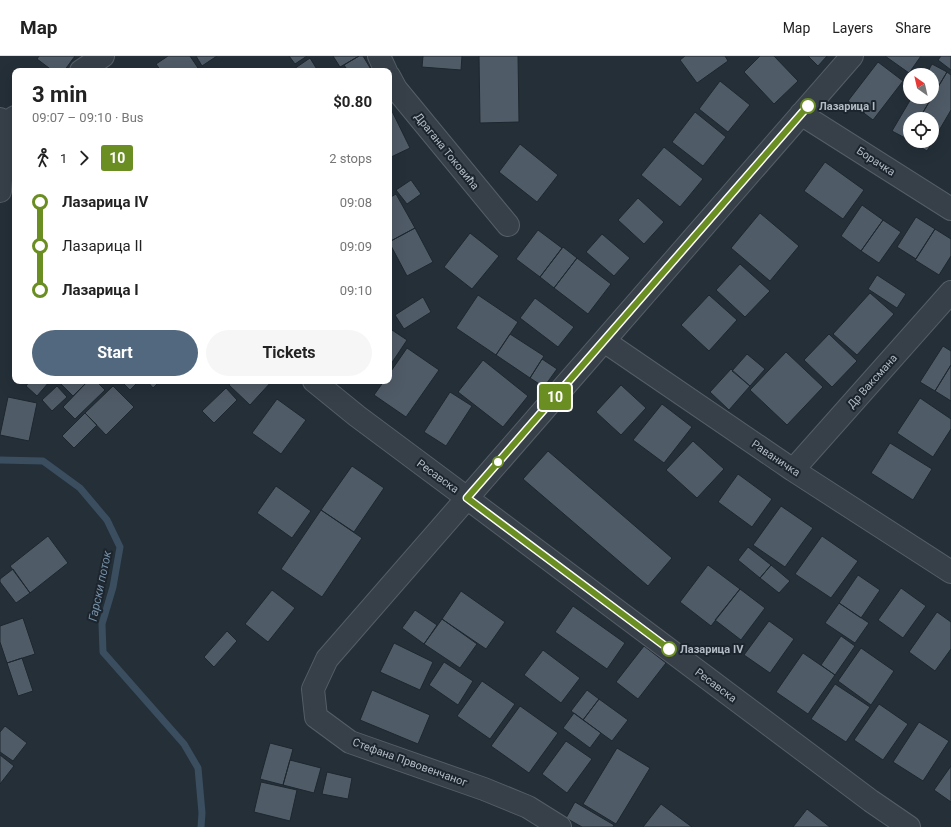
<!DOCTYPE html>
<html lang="en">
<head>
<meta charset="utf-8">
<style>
  body { margin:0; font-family:Roboto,sans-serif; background:#f6f6f6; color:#222; height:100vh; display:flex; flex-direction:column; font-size:15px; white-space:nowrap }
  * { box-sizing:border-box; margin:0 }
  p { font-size:13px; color:#767676 }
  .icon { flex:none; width:22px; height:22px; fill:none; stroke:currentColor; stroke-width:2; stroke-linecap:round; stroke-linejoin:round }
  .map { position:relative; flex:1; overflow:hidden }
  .panel { position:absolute; left:12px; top:12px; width:380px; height:316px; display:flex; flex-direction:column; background:#fff; border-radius:8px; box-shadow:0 4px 16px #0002 }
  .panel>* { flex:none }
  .badge { padding:0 8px; border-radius:3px; font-size:14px; line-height:26px }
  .needle { width:26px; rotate:326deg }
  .fabs { position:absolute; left:903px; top:12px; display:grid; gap:8px }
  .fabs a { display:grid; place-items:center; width:36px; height:36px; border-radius:50%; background:#fff; box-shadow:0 4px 16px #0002; font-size:20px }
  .map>.badge { position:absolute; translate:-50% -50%; box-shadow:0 0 0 2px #fff }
  .legs { display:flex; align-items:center; gap:6px; height:44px; padding:0 20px; font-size:13px }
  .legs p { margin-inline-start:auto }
  .head { display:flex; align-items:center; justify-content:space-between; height:68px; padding:0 20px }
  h1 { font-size:22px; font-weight:700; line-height:30px }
  .action { display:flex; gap:8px; margin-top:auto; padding:8px 20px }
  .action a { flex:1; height:46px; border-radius:24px; background:#52687e; color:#fff; font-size:16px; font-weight:700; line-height:46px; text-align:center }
  .action a+a { background:#f6f6f6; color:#222 }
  ul { padding:0 20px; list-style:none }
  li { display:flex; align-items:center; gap:14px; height:44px; font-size:15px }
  li i { display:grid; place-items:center; width:6px; height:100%; margin:0 5px; background:currentColor }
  li i::after { content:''; width:10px; height:10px; margin:-5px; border:3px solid; border-radius:50%; background:#fff }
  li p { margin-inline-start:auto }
  li:first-child i { background:linear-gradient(#0000 50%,currentColor 0) }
  li:last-child i { background:linear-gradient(currentColor 50%,#0000 0) }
  header { display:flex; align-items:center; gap:24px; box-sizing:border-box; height:56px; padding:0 20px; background:#fff; border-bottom:1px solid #e0e0e0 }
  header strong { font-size:19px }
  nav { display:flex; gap:22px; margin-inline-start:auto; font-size:14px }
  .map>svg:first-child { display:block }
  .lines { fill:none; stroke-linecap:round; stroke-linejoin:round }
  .stream { stroke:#3a4e60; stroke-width:7 }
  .building { fill:#4f5b67; stroke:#1e272f }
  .minor-casing { stroke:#555e66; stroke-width:24 }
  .tertiary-casing { stroke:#555e66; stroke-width:24 }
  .minor { stroke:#374049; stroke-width:22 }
  .tertiary { stroke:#374049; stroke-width:22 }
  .line-1-casing { stroke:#fff; stroke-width:9 }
  .line-1 { stroke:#6b8e23; stroke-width:6 }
  .stop-1-dot { fill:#fff; stroke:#6b8e23; stroke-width:2 }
  .labels { text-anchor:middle; stroke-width:4; stroke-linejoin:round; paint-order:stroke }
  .stop-label { font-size:11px; font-weight:bold; fill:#b2bbc5; stroke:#1c252d; text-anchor:start }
  .street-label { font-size:11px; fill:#b2bbc5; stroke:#1c252d }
  .water-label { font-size:12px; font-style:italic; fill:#758fa6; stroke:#1c252d }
</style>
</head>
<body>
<header>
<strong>Map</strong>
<nav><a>Map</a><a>Layers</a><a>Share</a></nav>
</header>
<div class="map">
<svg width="951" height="771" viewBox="0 0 951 771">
  <rect width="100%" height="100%" fill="#242f38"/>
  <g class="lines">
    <!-- stream -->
    <path class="stream" d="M0,404l43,1 37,27 27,32 13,27 -7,40 -11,37 1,28 81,92 14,24 4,45 -1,14"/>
  </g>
  <!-- building -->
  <path class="building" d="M39,0h36l-11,15h-11l-16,-12z
    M168,0h22l10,15h-39l-5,-7z
    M196,0h21l-15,10z
    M289,0h18l-12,8z
    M333,0h26l-19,11z
    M359,0h4l9,15h-24l-4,-6z
    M423,0h39l-1,14 -39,-3z
    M479,0h39l1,66 -39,1z
    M685,0h40l3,5 -31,22 -17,-23z
    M760,0h14l24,25 -24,23 -30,-32z
    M808,0h19l-9,10z
    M885,0h36l-12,17z
    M941,0h10v14l-13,-10z
    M310,2l8,13h-27z
    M878,6l25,19 -30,39 -25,-19z
    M932,8l15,8 -15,25v-22h-6z
    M947,16l4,3v35l-24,41 -20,-12 3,-5v7h22v-22h-13z
    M720,25l30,24 -22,27 -29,-23z
    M912,41h20l-13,22h-9v15l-3,5 -15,-8z
    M389,49l21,43 -21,10z
    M695,56l31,25 -23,29 -31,-24z
    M520,88l38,31 -21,27 -38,-30z
    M664,91l39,32 -23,28 -39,-32z
    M825,106l39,28 -21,29 -39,-28z
    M411,124l10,14 -14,10 -11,-14z
    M396,138l19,34 -26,14v-44z
    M638,142l26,24 -20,22 -26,-24z
    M862,149l21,15 -22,31 -20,-15z
    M760,157l39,33 -29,35 -39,-33z
    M916,161l19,12 -19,30 -19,-12z
    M883,164l18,12 -22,31 -18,-12z
    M415,172l18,34 -26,14 -18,-34z
    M935,173l16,10v17l-12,19 -24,-15z
    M538,174l24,18 -22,29 -24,-18z
    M470,177l29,23 -27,33 -28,-22z
    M602,178l28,24 -16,18 -28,-24z
    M563,191l14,11 -23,30 -14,-11z
    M577,202l34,26 -23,30 -34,-26z
    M740,208l30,27 -25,26 -29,-27z
    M877,219l29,19 -9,14 -29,-19z
    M870,237l24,21 -37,41 -24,-21z
    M478,239l40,27 -22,33 -40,-27z
    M709,239l28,25 -28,31 -28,-26z
    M423,241l8,15 -27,17 -9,-14z
    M535,242l39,29 -16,20 -38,-29z
    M389,272l18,12 -18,27z
    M510,278l34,22 -14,22 -34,-23z
    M829,278l28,27 -25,26 -28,-27z
    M943,290l8,5v14l-16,26 -15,-9z
    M407,292l32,22 -33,47 -32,-22 10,-14h5v-7z
    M786,296l37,35 -36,38 -37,-35z
    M747,298l18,15 -15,17 -18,-15z
    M542,303l15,10 -13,18 -14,-9z
    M483,304l45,36 -25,31 -45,-35z
    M951,309v36l-16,-10z
    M731,313l19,17 -21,24 -19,-18z
    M30,325h20l-13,15 -11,-10z
    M58,325h30l-15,15z
    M88,325h8l9,9 -30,29 -12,-12z
    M121,325h18l-9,9z
    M147,325h13l-7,7z
    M232,325h40l-22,24 -21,-20z
    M621,329l25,23 -25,27 -25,-23z
    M57,330l10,11 -15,14 -10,-11z
    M113,330l21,21 -28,28 -21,-22z
    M226,332l11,12 -23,23 -12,-12z
    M450,336l22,14 -26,40 -22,-14z
    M8,341l29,6 -8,38 -29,-6z
    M920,342l31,21v10l-18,28 -36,-24z
    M277,343l29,21 -25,34 -29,-21z
    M662,348l30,23 -28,36 -31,-23z
    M85,357l12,12 -23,23 -12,-12z
    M693,385l31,28 -27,29 -31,-28z
    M890,387l42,26 -19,31 -42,-27z
    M548,395l124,107 -24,28 -125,-107z
    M352,410l32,22 -30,44 -33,-22z
    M738,418l34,25 -20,28 -34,-25z
    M276,430l35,25 -19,27 -35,-25z
    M781,450l32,22 -28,39 -32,-22z
    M321,454l41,28 -40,59 -41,-28z
    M48,480l20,27 -38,30 -20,-27z
    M822,480l36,25 -27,37 -36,-24z
    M748,491l23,18 -11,13 -22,-18z
    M708,509l32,24 -29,37 -31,-24z
    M771,509l19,16 -11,12 -19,-15z
    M13,513l17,24 -14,10 -16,-21v-3z
    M858,519l22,15 -19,28 -22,-15z
    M901,532l25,18 -23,32 -25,-18z
    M740,533l25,19 -24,32 -26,-20z
    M272,534l23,18 -27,34 -23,-18z
    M461,535l44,31 -19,27 -44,-30z
    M839,547l30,20 -14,20 -30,-20z
    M573,550l52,37 -18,26 -52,-37z
    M415,554l22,15 -13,19 -22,-16z
    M937,556l14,10v27l-16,22 -26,-19z
    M23,562l12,36 -28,9 -7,-21v-16z
    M442,563l35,25 -17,24 -36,-24z
    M769,565l25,18 -24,34 -26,-18z
    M227,575l10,10 -23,26 -10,-10z
    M841,580l14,10 -20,29 -14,-10z
    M394,587l39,19 -13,28 -40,-18z
    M644,590l22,17 -28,36 -22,-17z
    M861,592l33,23 -23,34 -33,-24z
    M543,594l37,28 -19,25 -37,-28z
    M803,597l32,22 -27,39 -32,-22z
    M22,602l11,33 -15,5 -11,-33z
    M444,606l29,19 -15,24 -29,-20z
    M482,625l33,23 -25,35 -33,-23z
    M835,628l35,23 -24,35 -35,-23z
    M372,634l58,25 -12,29 -58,-24z
    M587,634l12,9 -16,21 -12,-9z
    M599,643l29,21 -16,21 -29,-21z
    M879,648l29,20 -25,36 -29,-20z
    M520,650l38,27 -29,40 -38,-27z
    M574,657l27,20 -11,15 -27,-20z
    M919,666l30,19 -26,40 -30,-19z
    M5,670l22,17 -14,18 -13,-9v-20z
    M566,685l26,18 -25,34 -25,-19z
    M270,687l23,6 -10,36 -23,-6z
    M617,692l33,20 -34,56 -33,-20z
    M0,699l14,11 -14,18z
    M290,704l31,8 -7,25 -31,-8z
    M951,710v36l-17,-12z
    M327,716l25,6 -4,21 -26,-5z
    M261,726l36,8 -7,31 -36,-9z
    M575,746l39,23 -1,2h-31l-16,-9z
    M661,748l31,23h-49z
    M807,753l23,18h-37z"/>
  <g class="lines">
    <defs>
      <path id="minor" d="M379,0l7,15
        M389,20l7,13 112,136
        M801,58l150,95
        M0,135l6,-68
        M604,285l189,129 158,102
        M314,325l43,35 110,82 404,303 38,26
        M793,414l158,-178
        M560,771l-32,-20 -44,-18 -134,-47 -34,-25 -3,-28 14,-30 525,-603"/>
      <path id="tertiary" d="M81,15l22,-15
        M0,63l6,4 9,-6"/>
    </defs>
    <!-- minor casing -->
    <use href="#minor" class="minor-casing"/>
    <!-- tertiary casing -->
    <use href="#tertiary" class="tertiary-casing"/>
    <!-- minor -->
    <use href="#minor" class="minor"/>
    <!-- tertiary -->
    <use href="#tertiary" class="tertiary"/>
  </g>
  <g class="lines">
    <defs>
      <path id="line-1" d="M669,593l-202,-151 341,-392"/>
    </defs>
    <!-- line-1 casing -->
    <use href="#line-1" class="line-1-casing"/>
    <!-- line-1 -->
    <use href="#line-1" class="line-1"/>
  </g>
  <!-- markers -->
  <g class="stop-1-dot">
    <circle cx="808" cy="50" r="7"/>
    <circle cx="498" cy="406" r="5"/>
    <circle cx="669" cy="593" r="7"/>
  </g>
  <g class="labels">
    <!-- stop labels -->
    <g class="stop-label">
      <text x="819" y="54">Лазарица I</text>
      <text x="680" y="597">Лазарица IV</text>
    </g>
    <!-- street labels -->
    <g class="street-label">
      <text transform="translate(447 95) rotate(51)" y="4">Драгана Токовића</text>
      <text transform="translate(876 105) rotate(33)" y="4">Борачка</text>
      <text transform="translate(872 325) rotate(-48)" y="4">Др Ваксмана</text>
      <text transform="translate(776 402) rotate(34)" y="4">Раваничка</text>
      <text transform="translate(438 420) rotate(36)" y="4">Ресавска</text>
      <text transform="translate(716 629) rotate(37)" y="4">Ресавска</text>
      <text transform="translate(410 706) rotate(20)" y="4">Стефана Првовенчаног</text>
    </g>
    <!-- water labels -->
    <g class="water-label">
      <text transform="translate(100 530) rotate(-78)" y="4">Гарски поток</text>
    </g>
  </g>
</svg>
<div class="fabs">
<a><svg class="needle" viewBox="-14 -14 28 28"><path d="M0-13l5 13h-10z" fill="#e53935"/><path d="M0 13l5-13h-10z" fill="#767676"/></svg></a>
<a><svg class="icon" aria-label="locate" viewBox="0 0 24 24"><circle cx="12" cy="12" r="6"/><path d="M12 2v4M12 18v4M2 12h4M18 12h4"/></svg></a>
</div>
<b class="badge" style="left:555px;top:341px;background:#6b8e23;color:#fff">10</b>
<section class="panel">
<div class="head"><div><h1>3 min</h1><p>09:07 – 09:10 · Bus</p></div><b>$0.80</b></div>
<div class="legs"><svg class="icon" aria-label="walk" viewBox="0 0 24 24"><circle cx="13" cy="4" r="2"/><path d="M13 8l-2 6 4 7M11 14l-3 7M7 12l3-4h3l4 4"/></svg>1<svg class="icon" aria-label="forward" viewBox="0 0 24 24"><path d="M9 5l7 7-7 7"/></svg><b class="badge" style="background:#6b8e23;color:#fff">10</b><p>2 stops</p></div>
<ul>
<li><i style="color:#6b8e23"></i><b>Лазарица IV</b><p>09:08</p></li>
<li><i style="color:#6b8e23"></i><span>Лазарица II</span><p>09:09</p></li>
<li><i style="color:#6b8e23"></i><b>Лазарица I</b><p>09:10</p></li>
</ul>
<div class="action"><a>Start</a><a>Tickets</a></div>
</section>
</div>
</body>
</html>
